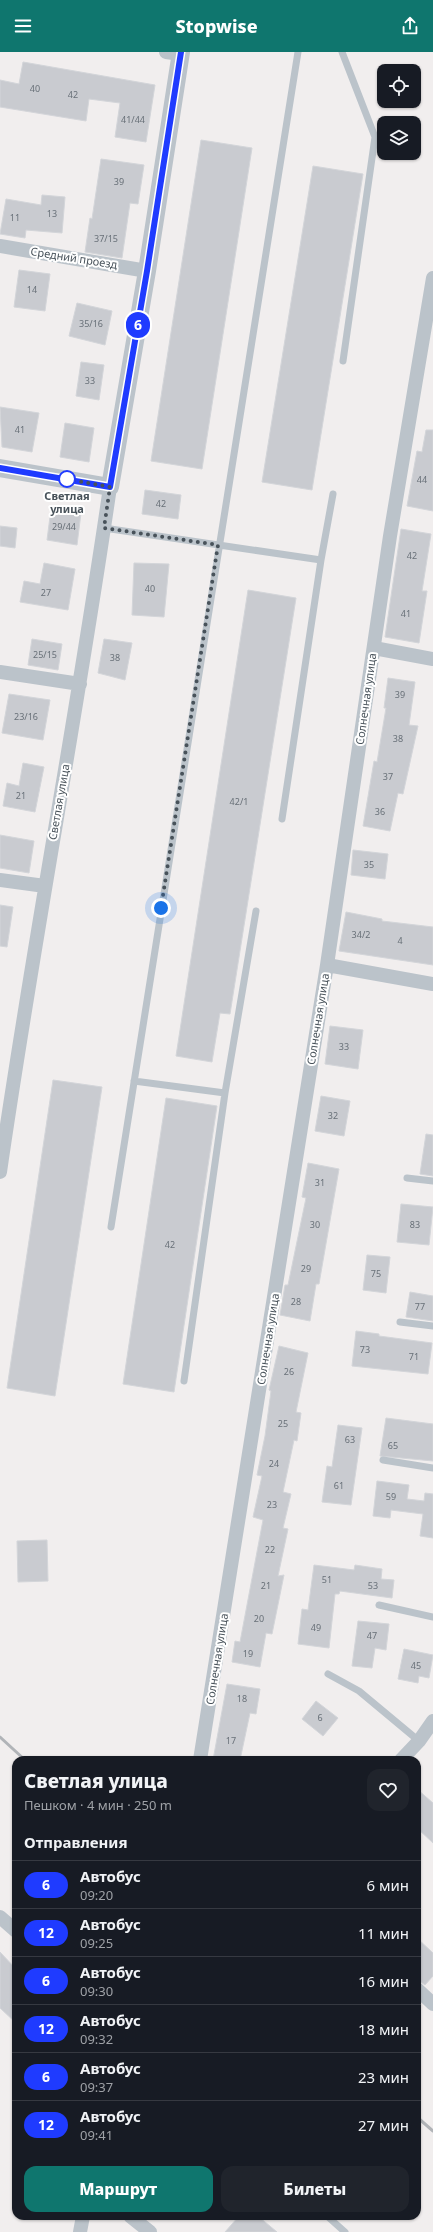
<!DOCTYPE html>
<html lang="ru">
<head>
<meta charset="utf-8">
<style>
  body { margin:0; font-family:"Noto Sans",sans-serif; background:#20242c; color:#f1f3f6; height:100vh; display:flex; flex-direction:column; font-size:15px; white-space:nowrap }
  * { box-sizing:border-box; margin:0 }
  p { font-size:13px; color:#9ea1a6 }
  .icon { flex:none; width:22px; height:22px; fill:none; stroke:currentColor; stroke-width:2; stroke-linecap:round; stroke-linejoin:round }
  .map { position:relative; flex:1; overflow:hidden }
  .drawer { position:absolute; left:12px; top:1704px; width:409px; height:464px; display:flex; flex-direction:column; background:#171b24; border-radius:12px; box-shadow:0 1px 3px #0004 }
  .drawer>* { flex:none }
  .badge { padding:0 8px; border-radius:13px; font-size:14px; line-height:26px }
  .buttons { position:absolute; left:377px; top:12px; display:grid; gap:8px }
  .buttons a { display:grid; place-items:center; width:44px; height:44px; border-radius:8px; background:#171b24; box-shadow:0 1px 3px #0004; font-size:20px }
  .you { position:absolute; width:20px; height:20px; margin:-10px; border:3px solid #fff; border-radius:50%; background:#1a73e8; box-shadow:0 0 0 6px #1a73e833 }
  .map>.badge { position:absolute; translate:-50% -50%; box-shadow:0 0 0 2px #fff }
  h2 { padding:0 12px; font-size:15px; line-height:36px }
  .round { display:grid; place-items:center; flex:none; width:42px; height:42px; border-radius:12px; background:#20242c }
  .headline { display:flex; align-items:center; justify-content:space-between; height:68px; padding:0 12px }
  h1 { font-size:19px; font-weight:800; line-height:30px }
  .primary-button { display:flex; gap:8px; margin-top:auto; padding:8px 12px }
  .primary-button a { flex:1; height:46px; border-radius:12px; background:#0f766e; color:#fff; font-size:16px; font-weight:800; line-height:46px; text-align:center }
  .primary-button a+a { background:#20242c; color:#f1f3f6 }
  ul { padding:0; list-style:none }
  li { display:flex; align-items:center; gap:12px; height:48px; padding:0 12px; border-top:1px solid #363941 }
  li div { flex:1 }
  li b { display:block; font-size:15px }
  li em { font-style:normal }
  li .badge { min-width:44px; font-weight:700; text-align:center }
  header { display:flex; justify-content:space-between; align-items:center; height:52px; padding:0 12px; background:#0f766e; color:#fff; font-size:18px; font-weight:800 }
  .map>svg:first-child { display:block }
  .building { fill:#c9cbd0; stroke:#d3d5d9 }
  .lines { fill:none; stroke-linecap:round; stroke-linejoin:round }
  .service { stroke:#bbc3ca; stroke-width:7 }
  .minor { stroke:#bbc3ca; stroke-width:14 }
  .tertiary { stroke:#bbc3ca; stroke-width:18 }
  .rail { stroke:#b1b4b8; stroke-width:3 }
  .line-casing { stroke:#fff; stroke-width:9 }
  .line { stroke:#1f3bff; stroke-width:6 }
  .walk { stroke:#48525a; stroke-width:4; stroke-dasharray:0 7.2 }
  .stop-dot { fill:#fff; stroke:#1f3bff; stroke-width:2 }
  .labels { text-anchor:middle; stroke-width:4; stroke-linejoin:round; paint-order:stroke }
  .number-label { font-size:9px; fill:#687078 }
  .street-label { font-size:11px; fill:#48525a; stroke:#fff }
  .stop-label { font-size:11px; font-weight:bold; fill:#48525a; stroke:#fff }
</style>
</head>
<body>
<header><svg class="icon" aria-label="menu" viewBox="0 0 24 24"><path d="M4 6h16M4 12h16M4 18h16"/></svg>Stopwise<svg class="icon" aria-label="share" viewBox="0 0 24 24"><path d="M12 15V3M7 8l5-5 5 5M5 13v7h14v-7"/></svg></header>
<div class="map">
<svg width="433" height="2180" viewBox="0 0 433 2180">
  <rect width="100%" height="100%" fill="#f1eeee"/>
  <!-- building -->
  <path class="building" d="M23,10l132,23 -9,57 -31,-5 5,-34 -31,-4 -3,22 -86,-14v-27l19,4z
    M201,88l51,8 -50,321 -51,-8z
    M101,107l43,6 -6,39 -8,-1 -8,55 -37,-6 5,-34 2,1z
    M313,114l50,8 -51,316 -50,-8z
    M42,143l23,2 -3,36 -36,-3 -1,8 -25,-4 6,-35 35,6z
    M19,218l31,4 -5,37 -31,-4z
    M77,251l35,8 -7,34 -36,-9z
    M81,310l23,3 -5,35 -23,-4z
    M0,355l39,6 -7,39 -30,-5z
    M65,371l29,5 -5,34 -29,-5z
    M426,378h7v81l-26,-5 10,-55 5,1z
    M145,438l36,5 -3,24 -36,-5z
    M51,457l30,4 -4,32 -30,-5z
    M0,474l17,2 -2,20 -15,-2z
    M401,477l30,5 -9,57h5l-8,52 -34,-6z
    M44,511l31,6 -7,41 -48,-8 4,-21 16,3z
    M134,511l35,1 -5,53 -32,-2z
    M248,538l48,8 -66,416 -10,-1 -8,49 -36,-6z
    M32,587l30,5 -4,26 -30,-5z
    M104,587l28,4 -7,37 -27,-7z
    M388,626l27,4 -6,43 9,1 -15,68 -5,-1 -8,38 -27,-5 11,-65 3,1 9,-54h-2z
    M9,642l41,6 -7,40 -41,-7z
    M23,711l21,4 -9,45 -32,-6 4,-23 12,3z
    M0,783l34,6 -5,32 -29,-5z
    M353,798l35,4 -3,25 -34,-4z
    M0,853l13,2 -6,40 -7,-1z
    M346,860l36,7v2l51,6v38l-94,-14z
    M330,974l33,4 -5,39 -33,-5z
    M53,1028l49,7 -47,309 -48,-8z
    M321,1044l29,5 -6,35 -29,-5z
    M166,1046l51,8 -43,286 -51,-8z
    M426,1082l7,1v41l-13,-2z
    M308,1111l31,6 -20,115h-3l-6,37 -30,-6 5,-30h3l18,-87 -4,-1z
    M401,1152l32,3 -4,38 -32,-3z
    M367,1203l23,2 -4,36 -23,-3z
    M410,1240l23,4v25l-27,-4z
    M356,1279l23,3v2l53,7 -4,31 -76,-8z
    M279,1294l29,7 -12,59 5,1 -4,28 -3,-1 -11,52 8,2 -8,34 5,1 -10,47 6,-1 -12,59 -6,-1 -6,34 -28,-5 3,-21 5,1 23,-122 -10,-3 9,-41 -5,-1 8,-39 6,-45 -2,-1z
    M386,1366l47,6v37l-53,-5z
    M338,1373l24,3 -11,77 -29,-3 5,-36 5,1z
    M377,1429l32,4 -2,14 17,2 1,-8 8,1v44l-13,-2 3,-22 -32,-4 -1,8 -17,-2z
    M47,1488l1,41 -30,1 -1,-41z
    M314,1513l40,5 1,-5 27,4 -1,10 13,1 -2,18 -52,-7 -1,3h-4l-6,54 -31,-4 4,-35 6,1z
    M358,1569l31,3 -3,26 -11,-2 -3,20 -20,-2z
    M404,1597l29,6 -4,23 -10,-2 -1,7 -20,-4z
    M227,1632l33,5 -4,25 -6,-1 -10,47h-27z
    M316,1649l22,17 -15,18 -21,-17z
    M417,1737l16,14v40l-16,-15z
    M417,1886l16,15v23l-8,9 -8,-6z
    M0,1900l16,17v54l-16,-15z
    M239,2164h19l19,16h-52z"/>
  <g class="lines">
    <!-- service -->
    <path class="service" d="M342,0l33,85 -32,224
      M104,476l217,32 -39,259
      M321,508l12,-66
      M134,1029l91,12 31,-182
      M407,1126l26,3
      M111,1175l187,-1175
      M400,1270l33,4
      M184,1329l41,-288
      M383,1408l50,8
      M379,1553l54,12
      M328,1622l31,17 60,50
      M327,2164l18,16"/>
    <!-- minor -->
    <path class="minor" d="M166,0l15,2
      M0,194l147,25
      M374,596l59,11
      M0,620l80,12
      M0,828l45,6
      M327,913l106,19
      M0,1120c33,-229 77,-456 110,-685
      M200,1708l127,-795 63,-429 43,-258
      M401,1708l18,-19 14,-20
      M0,1865l16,14
      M417,1937l16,15
      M130,2164l20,16
      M80,2180l3,-16"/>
    <!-- tertiary -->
    <path class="tertiary" d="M0,416l110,19 37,-216 34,-219"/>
    <!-- rail -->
    <path class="rail" d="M0,1685l25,23
      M417,2065l16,14"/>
  </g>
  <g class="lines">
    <defs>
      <path id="line" d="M0,416l110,19 37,-216 34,-219"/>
    </defs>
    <!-- line casing -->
    <use href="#line" class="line-casing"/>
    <!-- line -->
    <use href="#line" class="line"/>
    <!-- walk -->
    <path class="walk" d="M67,427l43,8 -6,41 114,17 -57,363"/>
  </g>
  <!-- markers -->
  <circle class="stop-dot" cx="67" cy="427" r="8"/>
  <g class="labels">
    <!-- number labels -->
    <g class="number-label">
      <text x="35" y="40">40</text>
      <text x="73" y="46">42</text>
      <text x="133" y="71">41/44</text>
      <text x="119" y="133">39</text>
      <text x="52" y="165">13</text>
      <text x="15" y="169">11</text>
      <text x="106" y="190">37/15</text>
      <text x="32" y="241">14</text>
      <text x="91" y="275">35/16</text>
      <text x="90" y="332">33</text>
      <text x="20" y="381">41</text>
      <text x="422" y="431">44</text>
      <text x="161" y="455">42</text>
      <text x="64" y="478">29/44</text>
      <text x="412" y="507">42</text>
      <text x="150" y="540">40</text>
      <text x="46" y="544">27</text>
      <text x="406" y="565">41</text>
      <text x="45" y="606">25/15</text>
      <text x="115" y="609">38</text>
      <text x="400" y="646">39</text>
      <text x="26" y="668">23/16</text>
      <text x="398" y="690">38</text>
      <text x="388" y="728">37</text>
      <text x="21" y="747">21</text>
      <text x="239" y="753">42/1</text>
      <text x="380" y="763">36</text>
      <text x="369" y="816">35</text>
      <text x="361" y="886">34/2</text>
      <text x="400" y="892">4</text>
      <text x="344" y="998">33</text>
      <text x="333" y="1067">32</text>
      <text x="320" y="1134">31</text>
      <text x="315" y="1176">30</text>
      <text x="415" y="1176">83</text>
      <text x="170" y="1196">42</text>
      <text x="306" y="1220">29</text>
      <text x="376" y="1225">75</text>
      <text x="296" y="1253">28</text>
      <text x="420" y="1258">77</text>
      <text x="365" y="1301">73</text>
      <text x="414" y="1308">71</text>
      <text x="289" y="1323">26</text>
      <text x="283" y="1375">25</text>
      <text x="350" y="1391">63</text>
      <text x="393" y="1397">65</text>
      <text x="274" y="1415">24</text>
      <text x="339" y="1437">61</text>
      <text x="391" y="1448">59</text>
      <text x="272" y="1456">23</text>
      <text x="270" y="1501">22</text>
      <text x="327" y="1531">51</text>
      <text x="266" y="1537">21</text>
      <text x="373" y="1537">53</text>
      <text x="259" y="1570">20</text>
      <text x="316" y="1579">49</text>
      <text x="372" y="1587">47</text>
      <text x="248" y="1605">19</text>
      <text x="416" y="1617">45</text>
      <text x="242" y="1650">18</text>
      <text x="320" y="1669">6</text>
      <text x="231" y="1692">17</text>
    </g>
    <!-- street labels -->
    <g class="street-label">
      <text transform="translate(74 206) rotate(9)" y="4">Средний проезд</text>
      <text transform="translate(366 647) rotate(-82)" y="4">Солнечная улица</text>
      <text transform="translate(59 750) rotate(-80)" y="4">Светлая улица</text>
      <text transform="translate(318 967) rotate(-81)" y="4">Солнечная улица</text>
      <text transform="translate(268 1287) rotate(-81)" y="4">Солнечная улица</text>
      <text transform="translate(217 1607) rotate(-81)" y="4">Солнечная улица</text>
    </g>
    <!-- stop labels -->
    <g class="stop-label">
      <text x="67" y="448">Светлая<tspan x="67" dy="13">улица</tspan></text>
    </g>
  </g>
</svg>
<div class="buttons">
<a><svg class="icon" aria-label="locate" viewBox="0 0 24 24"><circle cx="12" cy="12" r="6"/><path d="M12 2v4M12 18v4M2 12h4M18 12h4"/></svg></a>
<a><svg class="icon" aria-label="layers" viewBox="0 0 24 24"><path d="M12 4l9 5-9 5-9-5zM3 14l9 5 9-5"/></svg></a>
</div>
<div class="you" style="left:161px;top:856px"></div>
<b class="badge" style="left:138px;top:273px;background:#1f3bff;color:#fff">6</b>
<section class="drawer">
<div class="headline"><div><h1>Светлая улица</h1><p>Пешком · 4 мин · 250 m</p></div><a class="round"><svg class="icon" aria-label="heart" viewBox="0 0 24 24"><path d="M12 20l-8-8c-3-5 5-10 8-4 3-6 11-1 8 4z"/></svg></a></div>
<h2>Отправления</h2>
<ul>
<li><span class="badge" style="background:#1f3bff;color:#fff">6</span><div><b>Автобус</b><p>09:20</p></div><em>6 мин</em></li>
<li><span class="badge" style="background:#1f3bff;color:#fff">12</span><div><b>Автобус</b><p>09:25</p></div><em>11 мин</em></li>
<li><span class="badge" style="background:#1f3bff;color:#fff">6</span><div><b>Автобус</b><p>09:30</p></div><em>16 мин</em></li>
<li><span class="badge" style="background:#1f3bff;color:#fff">12</span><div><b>Автобус</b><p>09:32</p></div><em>18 мин</em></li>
<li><span class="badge" style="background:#1f3bff;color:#fff">6</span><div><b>Автобус</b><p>09:37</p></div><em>23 мин</em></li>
<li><span class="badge" style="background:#1f3bff;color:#fff">12</span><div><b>Автобус</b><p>09:41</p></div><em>27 мин</em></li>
</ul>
<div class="primary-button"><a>Маршрут</a><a>Билеты</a></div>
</section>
</div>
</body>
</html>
